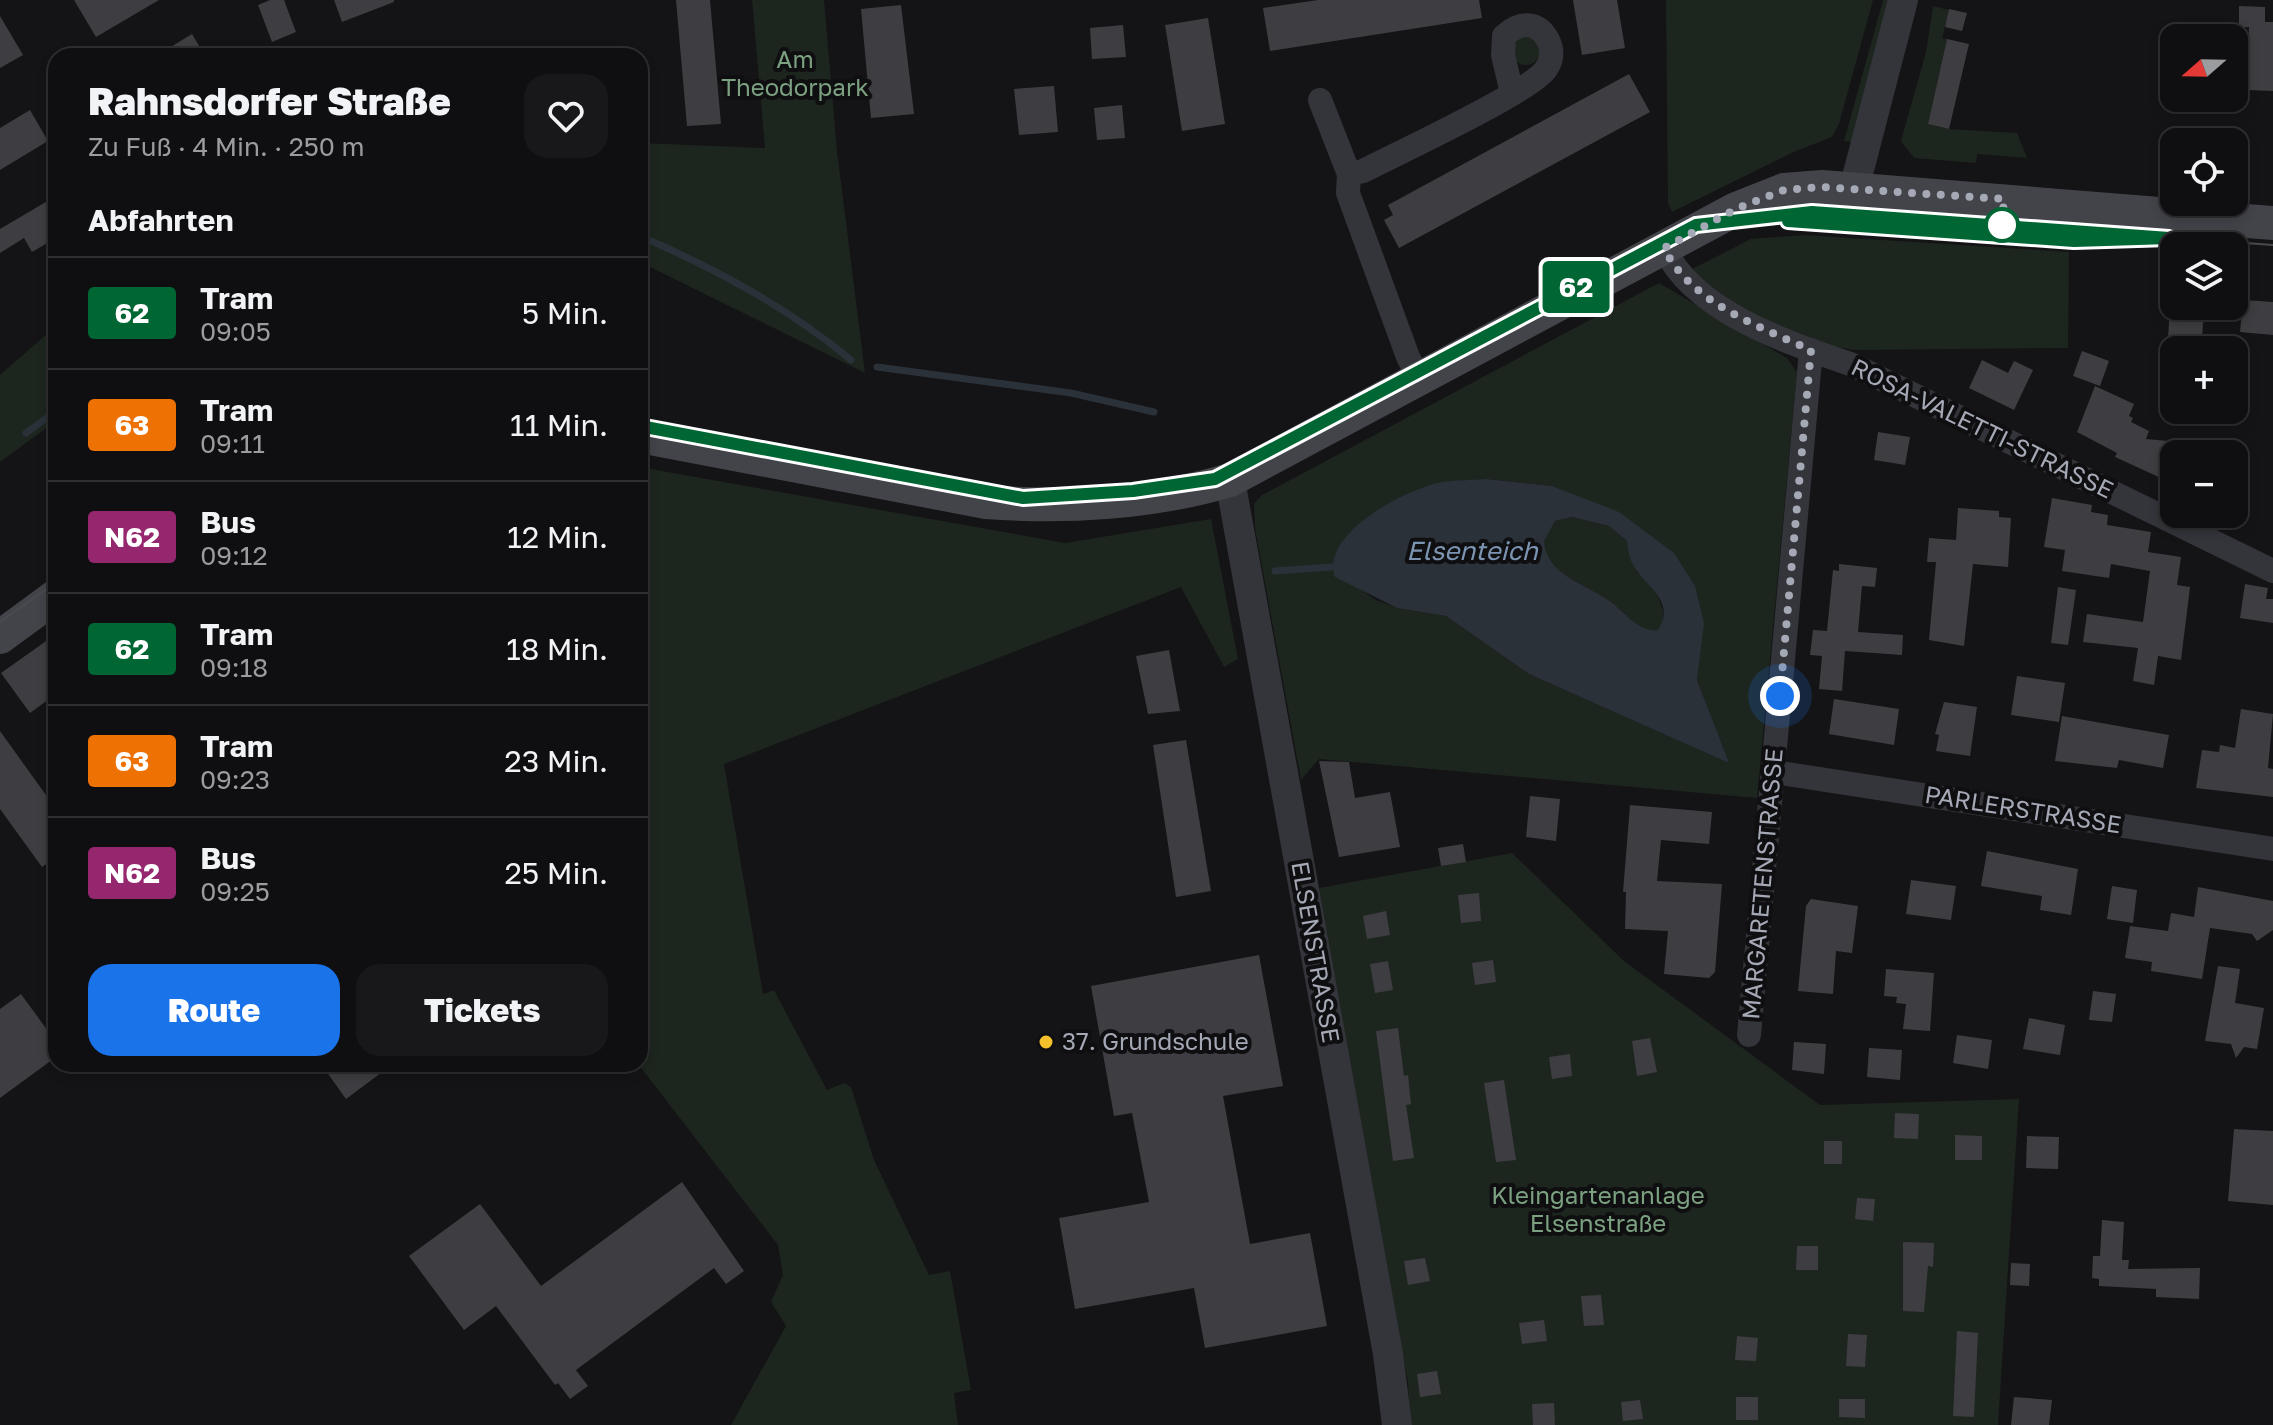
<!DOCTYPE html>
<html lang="de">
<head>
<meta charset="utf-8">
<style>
  body { margin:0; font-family:"Golos Text",sans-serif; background:#181719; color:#f1f3f6; height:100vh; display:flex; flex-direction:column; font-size:30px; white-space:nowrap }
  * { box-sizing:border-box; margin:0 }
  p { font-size:26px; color:#9b9c9f }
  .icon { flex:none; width:44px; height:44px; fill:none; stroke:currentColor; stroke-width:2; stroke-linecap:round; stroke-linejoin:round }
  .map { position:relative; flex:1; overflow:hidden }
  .side { position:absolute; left:48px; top:48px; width:600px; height:1024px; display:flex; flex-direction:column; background:#0f0e10; border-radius:24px; box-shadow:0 4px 12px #0003,0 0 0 2px #2f2e30 }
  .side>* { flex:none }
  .badge { padding:0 16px; border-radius:6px; font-size:28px; line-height:52px }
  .needle { width:52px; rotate:250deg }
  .controls { position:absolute; left:2160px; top:24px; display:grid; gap:16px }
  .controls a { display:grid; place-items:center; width:88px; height:88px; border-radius:16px; background:#0f0e10; box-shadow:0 4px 12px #0003,0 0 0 2px #2f2e30; font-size:40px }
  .you { position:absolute; width:40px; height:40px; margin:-20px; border:6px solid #fff; border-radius:50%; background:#1a73e8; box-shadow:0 0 0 12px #1a73e833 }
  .map>.badge { position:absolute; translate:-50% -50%; box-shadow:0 0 0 4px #fff }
  h2 { padding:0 40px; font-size:30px; line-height:72px }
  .round { display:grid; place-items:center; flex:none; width:84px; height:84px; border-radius:24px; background:#181719 }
  .headline { display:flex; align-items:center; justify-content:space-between; height:136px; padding:0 40px }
  h1 { font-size:38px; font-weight:800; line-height:60px }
  .action { display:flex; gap:16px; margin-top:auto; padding:16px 40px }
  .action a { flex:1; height:92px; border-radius:24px; background:#1a73e8; color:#fff; font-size:32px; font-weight:800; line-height:92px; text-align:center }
  .action a+a { background:#181719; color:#f1f3f6 }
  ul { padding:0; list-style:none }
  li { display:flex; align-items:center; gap:24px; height:112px; padding:0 40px; border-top:2px solid #2f2e30 }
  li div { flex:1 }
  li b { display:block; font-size:30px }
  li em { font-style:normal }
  li .badge { min-width:88px; font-weight:700; text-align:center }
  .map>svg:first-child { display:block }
  .green { fill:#1d251f; fill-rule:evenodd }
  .water { fill:#2a3139; fill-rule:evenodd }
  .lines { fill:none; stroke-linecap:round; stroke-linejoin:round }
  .stream { stroke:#2a3139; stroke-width:7 }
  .building { fill:#3e3e42 }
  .minor { stroke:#34353a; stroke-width:24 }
  .tertiary { stroke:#34353a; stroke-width:30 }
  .secondary { stroke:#42444a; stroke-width:34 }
  .tram { stroke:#494b51; stroke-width:2 }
  .line-casing { stroke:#fff; stroke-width:18 }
  .line { stroke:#063; stroke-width:12 }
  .walk { stroke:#a5a9b6; stroke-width:8; stroke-dasharray:0 14.4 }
  .stop-dot { fill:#fff; stroke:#063; stroke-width:4 }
  .poi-dot { fill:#f4c12d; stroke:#0f0e10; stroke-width:3 }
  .labels { text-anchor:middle; stroke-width:8; stroke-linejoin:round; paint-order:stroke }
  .park-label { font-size:24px; fill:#7ba181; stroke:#0f0e10 }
  .street-label { font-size:24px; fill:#a5a9b6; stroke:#0f0e10 }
  .poi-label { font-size:24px; fill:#a5a9b6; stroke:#0f0e10; text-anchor:start }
  .water-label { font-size:26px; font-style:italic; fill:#7b94b1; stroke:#0f0e10 }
</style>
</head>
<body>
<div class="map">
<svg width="2273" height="1425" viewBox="0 0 2273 1425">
  <rect width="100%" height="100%" fill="#141315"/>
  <!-- green -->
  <path class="green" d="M752,0h72l13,151 28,222 -225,-111v-119l125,5z
    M1666,0h207l-34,124 -7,13 -36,14 -124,61 -4,-9z
    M1883,0h7l-39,142 -7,-1z
    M1933,6l16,4 -7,28 5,1 -19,85 21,5 68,4 10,25 -50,-4 -1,9 -62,-5 -13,-17 25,-89z
    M1512 51a14 14 0 1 1 28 0a14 14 0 1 1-28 0Z
    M1805,235l264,17 -1,96 -213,2 -43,-6 -65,-31 -57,-43 61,-31z
    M1659,283l128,75 10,14 -40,426 -438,-39 -18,21 -46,-252 -1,-24 8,-9zM1487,479l65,7 21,9 122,91 2,94 31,82 -199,-88 -83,-58 -49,-8 -23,-9 -19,-14 22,-73c36,-23 68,-30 110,-33z
    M56,326v95l-56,41v-87z
    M640,467l425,76 146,-24 27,140 -14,8 -43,-80 -457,177 39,230 11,-4 53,100 17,-7 7,4 23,73 55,115 21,-4 21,119 -17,3 4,32h-227l55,-99 -15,-24 12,-27 -5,-30 -140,-181z
    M1572,517l37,9 18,15 10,31 17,14 9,24v13l-5,8c-19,2 -33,-19 -47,-29 -23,-18 -65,-26 -68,-61l12,-20z
    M1512,853l112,108 196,144 199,-6 -21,326h-588l-2,-42 -89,-495z"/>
  <!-- water -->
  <path class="water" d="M1487,479l65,7 67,26 55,41 21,33 9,37 -7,57 32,83 -200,-89 -83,-58 -49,-8 -62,-31c-16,-43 72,-89 108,-95 14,-2 30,-2 44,-3zM1572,517l37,9 18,15c1,11 3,21 10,30 13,18 38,32 21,59 -19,3 -33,-18 -47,-28 -23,-18 -65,-26 -67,-61l11,-20z"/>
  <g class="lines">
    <!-- stream -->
    <path class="stream" d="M640,236c76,33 147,71 211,124
      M877,367l194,26 83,19
      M26,433l30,-22
      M1275,571l56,-4"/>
  </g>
  <!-- building -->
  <path class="building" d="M74,0h85l-63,37z
    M270,0h14l12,32 -24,10 -14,-37z
    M334,0h60v2l-52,20z
    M676,0h34l11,124 -34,2z
    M1318,0h161l3,18 -212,33 -7,-43z
    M1573,0h44l8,48 -43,7z
    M901,5l13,109 -43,4 -10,-109z
    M2239,6l26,1v15h8v69l-26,-1 2,-63h-10z
    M1949,9l18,4 -5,18 -17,-4z
    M0,16l23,39 -23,13z
    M1208,18l17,106 -43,7 -17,-106z
    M1123,25l3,32 -34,2 -2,-31z
    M192,34l13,22h-49z
    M1947,39l22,5 -20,85 -21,-5z
    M1629,74l21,38 -251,136 -15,-28 9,-5 -5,-10z
    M1054,86l4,46 -39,3 -5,-46z
    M1122,105l3,33 -28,2 -3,-32z
    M30,110l18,31 -48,29v-42z
    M56,196v42l-24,14 -8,-14 -24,15v-24z
    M2243,300l30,2v33l-33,-3z
    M2170,306h34l-2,35 -34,-2z
    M2082,351l27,10 -9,25 -27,-10z
    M1982,360l26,13 6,-12 19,9 -19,40 -45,-22z
    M2095,386l39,18 -5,12 4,2 -2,4 18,9 -3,8 22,2v11l6,1v31l-59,-27 2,-4 -40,-21z
    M1878,432l32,5 -5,28 -31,-5z
    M2052,498l40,7 -1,7 17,3 -1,10 44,7 -3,20 33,5 -4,28 13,2 -9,73 -23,-4 -4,29 -21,-4 5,-33 -55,-6 4,-28 56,8 7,-51 -39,-7 -2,14 -47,-7 3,-21 -21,-3z
    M1958,508l41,3v6l12,1 -3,49 -35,-3 -9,82 -35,-6 7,-78h-9l2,-24 27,2z
    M1839,564l38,4 -2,19 -13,-1 -4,46 45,3 -1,20 -57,-4 -3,40 -23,-2 3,-33 -12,-1 3,-25 14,1 6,-61 6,1z
    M2245,584l23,4 -2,11h7v24l-33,-5z
    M2058,587l18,3 -8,55 -17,-2z
    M56,634v60l-26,19 -29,-40z
    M1169,650l11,61 -32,3 -12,-58z
    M2017,676l48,7 -6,39 -48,-7z
    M1834,699l65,10 -5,36 -65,-11z
    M1944,702l33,5 -7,49 -34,-5 3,-16 -4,-1z
    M2241,709l32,5 -5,54 5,1v28l-77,-9 6,-38 17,2 1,-7 15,3z
    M2062,716l107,19 -6,33 -44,-8 -2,8 -62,-7z
    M0,731l56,78v48l-14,10 -42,-58z
    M1186,740l25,151 -35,6 -23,-152z
    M1319,761l30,1 6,36 35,-6 10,55 -61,10z
    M1530,796l30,3 -4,42 -30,-4z
    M1630,805l82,7 -3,32 -48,-4 -4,41 65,3 -7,88 -6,6 -45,-4 4,-43 -43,-2 1,-37h-3z
    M1463,844l3,18 -25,4 -3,-18z
    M1987,851l91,18 -7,46 -31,-5 2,-14 -61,-10z
    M1911,880l45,6 -5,34 -45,-6z
    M2112,886l25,4 -4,33 -26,-4z
    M2198,887l75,14v29l-16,11 -5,-7 -42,-6 -8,51 -51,-8 1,-9 -27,-4 5,-32 38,5 3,-18 23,4z
    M1479,893l2,28 -20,2 -3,-28z
    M1811,899l47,7 -6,47 -16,-2 -3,43 -35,-3 8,-85z
    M1386,911l4,24 -23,4 -4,-23z
    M1259,955l24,131 -60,10 27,148 60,-11 17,93 -122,22 -11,-60 -119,21 -16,-91 90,-16 -17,-89 -18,3 -23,-130z
    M1493,960l3,22 -21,3 -3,-22z
    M1388,961l5,29 -18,3 -5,-29z
    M2218,966l22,3 -5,34 29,5 -7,41 -13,-2 -8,11 -5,-14 -26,-3z
    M1886,969l48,4 -4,58 -27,-2 3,-25 -10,-1 1,-6 -13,-1z
    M2093,991l23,3 -4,28 -23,-2z
    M21,994l35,48v15l-56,41v-89z
    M2029,1018l36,7 -5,30 -37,-6z
    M1398,1028l6,48 4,-1 3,29 -5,1 8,53 -21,3 -17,-130z
    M1957,1035l35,5 -4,29 -35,-6z
    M1650,1038l7,34 -20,4 -5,-35z
    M1794,1042l32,2 -2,30 -32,-4z
    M1869,1048l33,2 -2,30 -33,-3z
    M1570,1054l2,22 -20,3 -3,-22z
    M321,1064h72l-47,35z
    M1504,1080l12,80 -20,2 -12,-79z
    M1895,1113l24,1 -1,25 -24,-1z
    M2234,1129l39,2v74l-45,-4z
    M1955,1135l27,1v24h-27z
    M2027,1136l32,1 -1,32 -32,-1z
    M1824,1141h18v23h-18z
    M682,1182l62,89 -18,13 -12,-16 -138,102 12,16 -18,13 -12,-16 -3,2 -59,-79 -32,24 -55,-74 71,-52 61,82z
    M1857,1198l18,1 -2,22 -18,-2z
    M2102,1220l22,2 -2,38h7l-1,9 72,-1 -1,31 -43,-2v-8l-57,-3v-7l-7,-1 1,-22h7z
    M1903,1242l31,1 -1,24 -5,-1 -4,46 -21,-1z
    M1797,1246h21v24h-22z
    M1425,1258l5,23 -22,4 -4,-24z
    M2011,1263l19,1 -1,22 -19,-1z
    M1601,1295l3,30 -20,1 -3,-30z
    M1544,1320l3,21 -25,3 -3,-21z
    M1957,1331l21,2 -4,84 -21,-1z
    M1848,1334l19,1 -2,32 -19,-1z
    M1737,1336l21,2 -2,23 -21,-1z
    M1437,1371l4,23 -21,3 -3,-23z
    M1736,1397h22v23h-22z
    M2014,1397l38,3 -3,25h-38z
    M1839,1399h26v19l-26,-1z
    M1640,1400l3,19 -20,2 -2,-19z
    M1554,1403l1,22h-22l-1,-21z"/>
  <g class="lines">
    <!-- minor -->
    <path class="minor" d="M1320,100l29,74 -1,19 60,164 11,22
      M1349,174l14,-3c31,-16 169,-80 183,-102 6,-9 7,-19 2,-29 -11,-20 -29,-18 -44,-4l-1,19 9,38
      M1664,248c31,65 125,95 189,117l420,206
      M1774,772l499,77
      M1749,1035l62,-685"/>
    <!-- tertiary -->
    <path class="tertiary" d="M1854,189l49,-189
      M1230,480l158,874 9,71"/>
    <!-- secondary -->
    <path class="secondary" d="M640,436l346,66c79,6 167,1 244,-22l506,-271 48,-19 38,-3 451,36
      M0,637l56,-41"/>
    <!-- tram -->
    <path class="tram" d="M640,426l383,72 110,-7 82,-12 481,-254 116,-13 461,33
      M0,622l56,-40"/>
  </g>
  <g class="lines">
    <defs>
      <path id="line" d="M640,426l383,72 110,-7 82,-12 481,-254 116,-13 357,26 -95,3 -286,-20"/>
    </defs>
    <!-- line casing -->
    <use href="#line" class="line-casing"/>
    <!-- line -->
    <use href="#line" class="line"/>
    <!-- walk -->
    <path class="walk" d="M1780,696l31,-346c-53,-24 -120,-47 -147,-102l72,-39 48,-19 38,-3 182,12 -2,26"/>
  </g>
  <!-- markers -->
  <circle class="stop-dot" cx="2002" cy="225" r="16"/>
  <circle class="poi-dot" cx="1046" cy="1042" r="8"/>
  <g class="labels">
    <!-- park labels -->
    <g class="park-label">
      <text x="795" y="68">Am<tspan x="795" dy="28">Theodorpark</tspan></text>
      <text x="1598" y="1204">Kleingartenanlage<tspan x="1598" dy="28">Elsenstraße</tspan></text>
    </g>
    <!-- street labels -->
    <g class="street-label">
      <text transform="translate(1982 429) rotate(26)" y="8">ROSA-VALETTI-STRASSE</text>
      <text transform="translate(2023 810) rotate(9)" y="8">PARLERSTRASSE</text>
      <text transform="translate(1763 884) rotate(-85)" y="8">MARGARETENSTRASSE</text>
      <text transform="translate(1315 952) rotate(80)" y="8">ELSENSTRASSE</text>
    </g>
    <!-- poi labels -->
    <g class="poi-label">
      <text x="1062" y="1050">37. Grundschule</text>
    </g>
    <!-- water labels -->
    <g class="water-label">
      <text x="1472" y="560">Elsenteich</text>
    </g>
  </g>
</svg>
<div class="controls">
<a><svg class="needle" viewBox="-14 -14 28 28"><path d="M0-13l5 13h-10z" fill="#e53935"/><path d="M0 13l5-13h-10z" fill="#9b9c9f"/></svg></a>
<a><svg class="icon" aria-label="locate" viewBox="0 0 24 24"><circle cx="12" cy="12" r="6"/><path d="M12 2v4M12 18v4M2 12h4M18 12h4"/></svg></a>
<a><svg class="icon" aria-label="layers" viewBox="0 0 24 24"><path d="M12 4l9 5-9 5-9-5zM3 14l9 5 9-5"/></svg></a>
<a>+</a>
<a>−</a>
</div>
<div class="you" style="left:1780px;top:696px"></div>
<b class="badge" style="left:1576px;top:287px;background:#063;color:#fff">62</b>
<section class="side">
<div class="headline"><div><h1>Rahnsdorfer Straße</h1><p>Zu Fuß · 4 Min. · 250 m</p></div><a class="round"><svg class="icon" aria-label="heart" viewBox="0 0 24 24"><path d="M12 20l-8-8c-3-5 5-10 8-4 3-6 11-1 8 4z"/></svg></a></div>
<h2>Abfahrten</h2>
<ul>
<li><span class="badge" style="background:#063;color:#fff">62</span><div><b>Tram</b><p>09:05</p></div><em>5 Min.</em></li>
<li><span class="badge" style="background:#ee7203;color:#fff">63</span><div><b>Tram</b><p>09:11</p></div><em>11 Min.</em></li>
<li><span class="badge" style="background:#95276e;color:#fff">N62</span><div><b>Bus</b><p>09:12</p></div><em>12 Min.</em></li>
<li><span class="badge" style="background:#063;color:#fff">62</span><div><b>Tram</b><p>09:18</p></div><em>18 Min.</em></li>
<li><span class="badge" style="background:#ee7203;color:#fff">63</span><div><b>Tram</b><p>09:23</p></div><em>23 Min.</em></li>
<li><span class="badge" style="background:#95276e;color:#fff">N62</span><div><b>Bus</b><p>09:25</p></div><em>25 Min.</em></li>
</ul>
<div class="action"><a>Route</a><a>Tickets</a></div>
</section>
</div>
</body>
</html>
